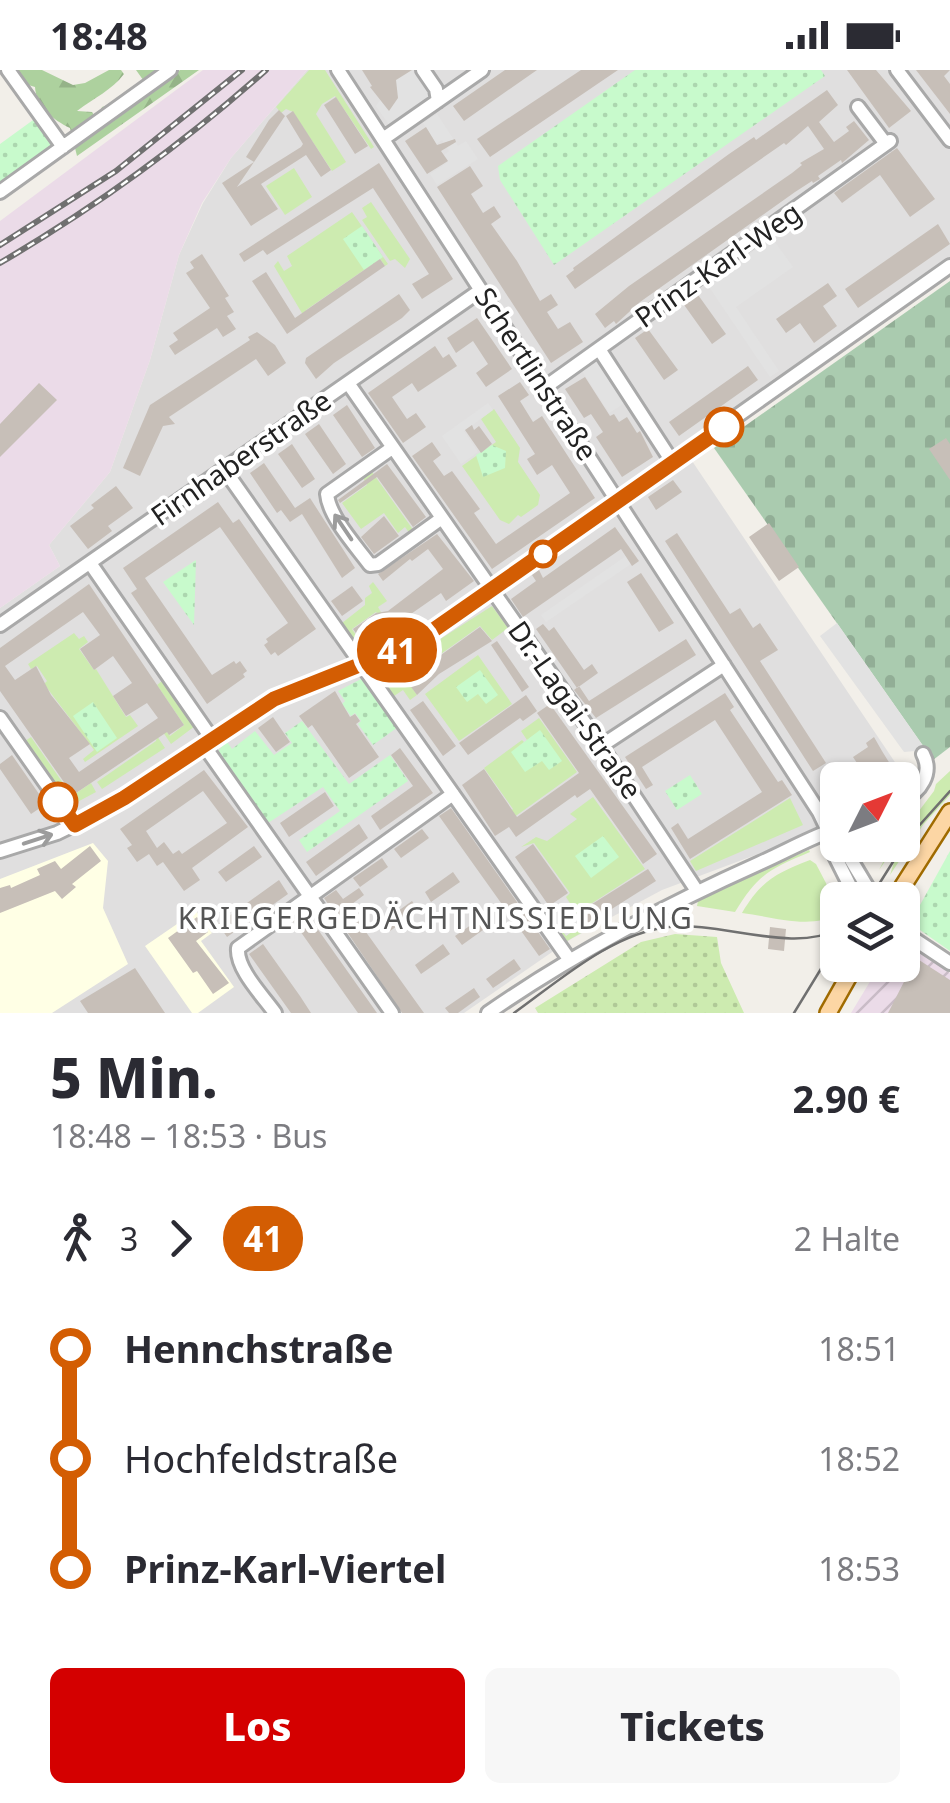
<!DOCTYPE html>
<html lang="de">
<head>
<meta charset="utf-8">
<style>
  body { margin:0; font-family:"Noto Sans",sans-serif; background:#f7f7f7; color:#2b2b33; height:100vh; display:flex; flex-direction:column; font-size:38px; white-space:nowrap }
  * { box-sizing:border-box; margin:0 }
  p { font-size:32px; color:#7c7c81 }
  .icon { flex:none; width:55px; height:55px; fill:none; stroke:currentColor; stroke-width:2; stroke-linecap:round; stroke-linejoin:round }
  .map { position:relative; height:943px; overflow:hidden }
  .side { display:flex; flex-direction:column; background:#fff; flex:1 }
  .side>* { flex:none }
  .badge { padding:0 20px; border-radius:32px; font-size:35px; line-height:65px }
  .needle { width:65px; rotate:48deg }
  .tools { position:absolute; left:820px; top:692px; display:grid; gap:20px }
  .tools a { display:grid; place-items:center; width:100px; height:100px; border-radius:15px; background:#fff; box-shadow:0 2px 8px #0004; font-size:50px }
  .map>.badge { position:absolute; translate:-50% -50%; box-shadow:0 0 0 5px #fff }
  .legs { display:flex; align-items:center; gap:15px; height:110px; padding:0 50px; font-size:32px }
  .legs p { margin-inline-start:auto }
  .head { display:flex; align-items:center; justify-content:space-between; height:170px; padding:0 50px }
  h1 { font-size:55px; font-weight:800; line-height:75px }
  .button { display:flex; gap:20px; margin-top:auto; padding:20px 50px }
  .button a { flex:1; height:115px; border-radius:15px; background:#d40000; color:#fff; font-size:40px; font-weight:800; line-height:115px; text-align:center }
  .button a+a { background:#f7f7f7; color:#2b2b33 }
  ul { padding:0 50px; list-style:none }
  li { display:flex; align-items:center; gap:35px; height:110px; font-size:38px }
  li i { display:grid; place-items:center; width:15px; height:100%; margin:0 12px; background:currentColor }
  li i::after { content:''; width:25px; height:25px; margin:-12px; border:8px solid; border-radius:50%; background:#fff }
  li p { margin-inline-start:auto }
  li:first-child i { background:linear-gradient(#0000 50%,currentColor 0) }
  li:last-child i { background:linear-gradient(currentColor 50%,#0000 0) }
  .status { display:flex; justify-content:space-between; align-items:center; height:70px; padding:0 50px; background:#fff; direction:ltr }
  .status svg { height:28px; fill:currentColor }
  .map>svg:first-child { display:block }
  .residential { fill:#e0dfdf }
  .industrial { fill:url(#industrial-furrows) }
  .education { fill:#ffffe5 }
  .railway { fill:#ebdbe8 }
  .grass { fill:#cdebb0 }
  .forest { fill:url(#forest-firs) }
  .cemetery { fill:url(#cemetery-stones) }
  .park { fill:url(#park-dots) }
  .garden { fill:url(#garden-dots) }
  .parking { fill:#e2e2e2 }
  .building { fill:#c7bfb8; fill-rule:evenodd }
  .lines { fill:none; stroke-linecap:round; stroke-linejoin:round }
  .minor-casing { stroke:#a9a9a9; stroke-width:18 }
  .major-casing { stroke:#a06b00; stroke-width:20 }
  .minor { stroke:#fff; stroke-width:12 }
  .major { stroke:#fcd6a4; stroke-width:15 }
  .tram { stroke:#707070; stroke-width:2.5 }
  .rail-casing { stroke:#707070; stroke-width:6 }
  .rail { stroke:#fff; stroke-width:2.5; stroke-dasharray:8; stroke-linecap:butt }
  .oneway { stroke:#9c9c9c }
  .line-1-casing { stroke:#fff; stroke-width:22 }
  .line-1 { stroke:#d35d03; stroke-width:15 }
  .stop-1-dot { fill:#fff; stroke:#d35d03; stroke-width:5 }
  .labels { text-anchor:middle; stroke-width:8; stroke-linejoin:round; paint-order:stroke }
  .street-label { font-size:28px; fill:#222; stroke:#fff }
  .neighbourhood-label { font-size:30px; letter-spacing:2.5px; fill:#555; stroke:#fff }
</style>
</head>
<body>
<div class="status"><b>18:48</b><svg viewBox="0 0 49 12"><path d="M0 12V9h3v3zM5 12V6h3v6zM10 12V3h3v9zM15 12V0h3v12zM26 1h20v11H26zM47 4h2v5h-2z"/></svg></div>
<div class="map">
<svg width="950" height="943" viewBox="0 0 950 943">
  <defs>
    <pattern id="industrial-furrows" width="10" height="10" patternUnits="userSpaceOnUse" patternTransform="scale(2.5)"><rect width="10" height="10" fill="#ebdbe8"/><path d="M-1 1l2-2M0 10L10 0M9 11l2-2" fill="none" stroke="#c9bcc7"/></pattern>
    <pattern id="forest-firs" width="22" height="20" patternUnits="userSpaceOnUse" patternTransform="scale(2.5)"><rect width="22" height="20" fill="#add19e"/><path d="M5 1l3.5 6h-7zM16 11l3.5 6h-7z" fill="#95b388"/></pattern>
    <pattern id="cemetery-stones" width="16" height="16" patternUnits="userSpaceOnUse" patternTransform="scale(2.5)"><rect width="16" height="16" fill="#aacbaf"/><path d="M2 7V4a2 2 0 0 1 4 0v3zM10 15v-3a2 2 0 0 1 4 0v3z" fill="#92ae96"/></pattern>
    <pattern id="park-dots" width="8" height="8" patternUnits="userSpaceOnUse" patternTransform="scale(2.5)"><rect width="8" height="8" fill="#c8facc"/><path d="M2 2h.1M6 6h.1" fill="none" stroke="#acd6af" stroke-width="1.8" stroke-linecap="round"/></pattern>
    <pattern id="garden-dots" width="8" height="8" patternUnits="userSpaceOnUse" patternTransform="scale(2.5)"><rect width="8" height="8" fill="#cdebb0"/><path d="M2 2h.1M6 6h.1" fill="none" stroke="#b0c997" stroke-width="1.8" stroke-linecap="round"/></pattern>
  </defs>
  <rect width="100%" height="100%" fill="#f2efe9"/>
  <!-- residential -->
  <path class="residential" d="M307,0h643v197l-262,188 221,328 -6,3 -1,-6h-64l-1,39 -36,19 -139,52 -91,49 -107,74h-464v-405l60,-42 -11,-21 61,-73 40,-112 29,-105 24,-52 28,-45z"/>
  <!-- industrial -->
  <path class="industrial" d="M903,871l47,32v40h-99l29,-48h22z"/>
  <!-- education -->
  <path class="education" d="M93,773l15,18 -5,47 25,56 -76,49h-52v-134z
    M196,841l16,22 -11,8 33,46 -36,26h-6l-47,-67z"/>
  <!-- railway -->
  <path class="railway" d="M203,0h104l-76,88 -29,45 -23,52 -29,105 -40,112 -61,73 11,21 -60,42v-387z"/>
  <!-- grass -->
  <path class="grass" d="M309,0h16l49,77 -3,2 -36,-53 -13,8 -6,10 30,48 -14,9 -39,-59 -7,-3 -5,4 -5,-6z
    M294,98l18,29 -27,18 -19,-29z
    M371,132l39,57 -5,9 -10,-9 -5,2 -28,-41 5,-3 -5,-9z
    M352,142l36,52 -3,2 -5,-7 -74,51v10l-32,-54 4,-5 6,10 8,-5 -5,-10z
    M494,339l26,39 -2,14 22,33 -2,10 -17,12 -3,-2 -9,9 -9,-4 -38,-54 34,-24 -15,-23z
    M370,399l44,62 -4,3 -5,-7 -7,6 -14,-20 -23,16 -19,-26 25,-18 -5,-9z
    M373,512l14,19 -9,6 4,7 -3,2 -3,-4 -24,17 7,10 -5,2 -12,-18 23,-18v-7l7,-5 -3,-7z
    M492,536l16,22 -16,12 -12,-14 -74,53 11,16 -7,5 -7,-10 -9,6 -13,-19z
    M74,563l5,6 5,-3 4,6 -9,7 15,21 2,-1 30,48 4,-2 8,11 -53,36 -2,-3 11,-9 -50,-66 3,-3 -10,-15 -6,3 -3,-5z
    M478,585l34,49 -53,37 -34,-47z
    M163,610l32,46 -24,18 -8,-12 3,-1 4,5 14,-11 -27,-40z
    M539,648l38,54 -71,51v-8l7,-6 -29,-41 38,-28 2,2 -13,10 29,-21 -13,9 -6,-9z
    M157,666l8,12 -63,41 -5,-7 59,-41z
    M31,667l41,59 19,-13 5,9 -26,14 -45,-65z
    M950,701v24l-27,30 -33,50 4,-13 -6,-5 -9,13 13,-25h10l1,-13 31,-41 2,-7z
    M593,727l52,72 -65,42 10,17 -23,13 -8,-12 8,6 16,-12 -17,-26 4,-4 -36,-50 -13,4 15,-10 11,4 30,-22 -7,-5z
    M790,728l13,27 -107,46 -6,-10z
    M809,780l1,2c-40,17 -52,22 -75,60l-38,-6 1,-5 28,-13 -1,-3z
    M810,790l6,4 21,40v9c-23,18 -67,3 -95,0 19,-32 34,-40 68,-53z"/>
  <!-- forest -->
  <path class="forest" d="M15,0h27l31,15 12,-2 24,-13h12l3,4c-12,16 -30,24 -47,37l15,1 5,7 5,-12 6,-2 12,5 31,-19 -15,-21h22l-4,4 3,12 23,-16h19l-122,86 -7,-28c-17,-8 -34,-22 -35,-41l-10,-3z"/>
  <!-- cemetery -->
  <path class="cemetery" d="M950,211v466l-17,13 -219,-312z"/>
  <!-- park -->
  <path class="park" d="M635,0h186l4,6 -271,189 -54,-85 -2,-14z
    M40,45l23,32 -63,45v-48z
    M362,156l21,31 -19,13 -21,-31z
    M492,375l14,6 -1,17 -22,9 -7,-22z
    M196,490l-2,65 -31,-43z
    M480,600l18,25 -12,9 -8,-10 -11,8 -11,-15z
    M363,608l35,49 -25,18 -15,-21 3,-3 -6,-8 -4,3 -9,-12 3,-3 -7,-10z
    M93,632l24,36 -20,14 -24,-36z
    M302,651l47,63 41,-29 18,26 -101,71 -8,-12 41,-29 -17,-24 -55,36 -50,-71 8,-12 6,9 23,-18 19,24 18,-12 -7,-10z
    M540,660l22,31 -13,9 -7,-9 -17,11 -14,-20z
    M690,705l12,19 -25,16 -12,-19z
    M603,766l16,21 -28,21 -16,-22z
    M950,781v100l-40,-28z"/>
  <!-- garden -->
  <path class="garden" d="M675,864l42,3 4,26 23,50h-206l-3,-5 106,-66z"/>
  <!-- parking -->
  <path class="parking" d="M412,0l21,30 -42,28 -15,-22 5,-7 -4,-7z
    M437,44l21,32 8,-5 12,18 -41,26 -7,-11 18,-12 -4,-7 5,-4 -7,-11 -6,4 -13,-21z
    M772,168l21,29 -57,40 43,64 -9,6 -63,-93z
    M601,289l27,42 -19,12 -27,-42z
    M488,333l5,7 -29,21 14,21 -17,12 -19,-28z
    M626,486l5,8 -85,58 -5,-7z
    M837,553l89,127 -22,2 -84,-116z
    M566,829l18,24 -18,13 -17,-24z"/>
  <!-- building -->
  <path class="building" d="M362,0h50l-16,10 2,18 -9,13 -19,-24 2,-1z
    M505,0h32l-73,51 -11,-15z
    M581,0h37l-128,87 -13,-18z
    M847,0h29l35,41 -22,17z
    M916,0h34l-6,6 6,8v30z
    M827,20l11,15 -19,17 15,20 15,-11 -3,-4 8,-6 15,19 -27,23 -1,-3 -23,16 2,3 -7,4 -1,-2 -17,11 -155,110 -24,22 -2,-3 -9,7 -10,-14 34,-28 163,-113 10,-8 -2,-2 24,-14 -16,-23 -22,19 -2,-2 -209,146 -9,-13 8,-6 -1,-2 156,-114 25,-17 2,3z
    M336,27l32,49 -13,8 -31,-49z
    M279,40l6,6 -31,46 -8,-5 23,-37z
    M293,41l38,59 -10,7 -15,-22 -45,29 17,25 -27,17 -29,-43 32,-21 -17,25 64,-40 2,-3 -17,-28z
    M426,57l11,18 18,-6 1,3 -15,9 7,10 -21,13 -22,-33z
    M897,78l38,51 -25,18 -30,-42 -38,28 -8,-10z
    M379,93l74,116 -31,20 -10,-15 17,-10 -56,-86 -106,67 -4,-5 -19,12 -5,-8z
    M470,96l13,20 -12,8 12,19 11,-7 7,11 -10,7 26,37 23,40 11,-7 7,11 -11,7 11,17 12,-7 13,20 -32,21 -114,-176z
    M938,154l12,20 -92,64 -13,-19z
    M202,184l27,42 -4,2 9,14 -7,4 9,13 -13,8 -6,-9 -42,27 -6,-9 9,-6 -5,-7 37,-25 -24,-35 8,-5 -4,-6z
    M380,189l5,7 -98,68 -35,-53 14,-9 29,46z
    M828,213l9,13 -14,10 14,20 -23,17 -14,-20 -14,10 -10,-14z
    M696,222l30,42 -14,10 -30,-42z
    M399,224l11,16 -8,8 -68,45 -18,16 -11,-16 1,-5z
    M477,248l35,51 -26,18 -10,-14 12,-9 -15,-23 -17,12 -9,-15z
    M648,259l30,41 -14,10 -29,-42z
    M257,262l18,13 11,18 -18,13 -12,-17 -87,58 6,7 -12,2 -23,50 -17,-8 27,-63 100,-65 -2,-3z
    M435,276l8,12 6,-4 8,12 -39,26 -6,-9 -20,14 15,22 9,-6 10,14 -23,16 -35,-50z
    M748,296l10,14 -79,56 -10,-14z
    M585,307l25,39 4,-2 5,8 8,-5 10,16 3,-2 13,26 -31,20 -26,-40 7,-5 -12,-18 -7,4 -19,-29z
    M520,312l9,13 -9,6 13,21 9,-6 53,82 -103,71 -80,-113 20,-14 9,13 -8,6 11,15 8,-5 28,38 -6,4 22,31 74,-51 -18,-28 -15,10 -10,-16 8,-5 -37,-58z
    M39,313l18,17 -57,57v-33z
    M347,335l28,43 -13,9 -29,-42z
    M319,354l27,40 -13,10 -28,-40z
    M472,355l2,5 5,-4 13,18 -11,9 -16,-23z
    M946,368l4,6v36l-21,-31z
    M292,374l23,35 -13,9 -24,-34z
    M264,393l31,45 15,-10 45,70 -13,10 -40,-64 -12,8 -9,-12 -4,3 -27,-40z
    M387,394l39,53 -13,10 -36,-50 -37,26 -2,-3z
    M673,410l9,12 -26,18 -8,-13z
    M116,416l17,22 -25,18 4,5 -24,18 -18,-23 24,-18 -3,-3z
    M218,432l15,21 6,-4 77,110 -38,27 -3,-4 -4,3 -7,-10 4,-3 -2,-3 22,-16 -68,-96 -75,51 67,97 22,-14 2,3 4,-3 7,10 -4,3 2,3 -38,27 -76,-111 6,-4 -14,-21z
    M384,446l15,20 -25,18 -13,-17z
    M769,453l30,44 -20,14 -30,-44z
    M615,457l24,34 -7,5 -11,-17 -98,68 -12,-18 25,-18 -4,-6 7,-5 4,8z
    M677,463l53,81 10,-6 13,20 7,-5 18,27 -18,11 66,102 -13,8 -148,-230z
    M437,464l37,47 -28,20 -5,-8 -53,37 -2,-4 -23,17 -10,-14 23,-16 12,-2 55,-42 -15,-20 -16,12 -2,-2 -27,22 -5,-7z
    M641,503l33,50 -15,9 -32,-50z
    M89,514l95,141 -15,10 -2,-3 -94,63 -73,-104v-43zM83,542l17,23 -20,14 14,21 19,-14 19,27 -19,13 13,20 21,-13 11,15 -79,54 -10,-14 21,-14 -39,-49 -15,-29 -21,14 -10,-14z
    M352,516l11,15 -21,15 -11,-15z
    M543,554l6,7 5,-4 30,43 8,-6 6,9 -21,15 -41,-59z
    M480,557l12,14 -53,33 -22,21 -11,-15z
    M686,569l10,16 -100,63 -22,-28 5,-4 10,15z
    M497,571l32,46 -7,5 -31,-47z
    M335,621l15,26 5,-3 5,7 -4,3 23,33 -30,21 -37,-53 -4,3 -9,-12z
    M725,623l9,14 -4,3 48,72 4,-2 10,15 -102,64 -19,-31 7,-5 10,16 74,-47 -47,-72 -73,47 11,18 -7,4 -21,-32z
    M526,625l11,16 -14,10 -3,-3 -52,37 -9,-12z
    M423,631l33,45 -13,10 -33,-46z
    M550,634l107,150 -14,10 -53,-75 -13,9 -2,-3 -59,42 -7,-10 -14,9 -33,-51 22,-16 33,48 62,-44 -42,-60z
    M273,647l17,25 -14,10 -18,-24z
    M874,667l8,14 18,29h-43l8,-5 -12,-18 15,-10 -2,-4z
    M400,678l33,45 -53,37 -9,-14 42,-30 -22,-31z
    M12,685l34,49 -15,10 -31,-45v-5z
    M204,700l44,57 -56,41 8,12 -16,11 -21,-29 -6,4 -8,-12 -12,8 -10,-14 5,-3 -12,-16zM203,721l24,32 -45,31 -3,-4 -6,4 -9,-12 -7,6 -11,-17z
    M325,722l9,14 -45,31 -9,-14z
    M451,738l99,141 -11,7 -100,-140z
    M359,754l9,14 -52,38 -10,-14z
    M422,759l7,9 -28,20 -7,-9z
    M533,774l35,49 -19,13 -34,-49z
    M90,776l11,15 -29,23 4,3 -14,12 -7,-8 -55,22v-25l10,-3 1,3 29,-13 -3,-6 18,-8 6,8z
    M254,776l8,11 -36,25 -8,-10z
    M382,788l6,9 -28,20 -7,-9z
    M648,799l8,12 -68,43 -7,-13z
    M453,802l7,10 -29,20 -6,-10z
    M279,810l9,14 -61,43 -9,-13z
    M359,818l5,7 -16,12 76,106h-22l-78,-115 12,-8 7,9z
    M412,831l7,10 -29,20 -6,-10z
    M305,842l14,19 58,82h-19l-65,-92z
    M484,846l6,9 -28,20 -7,-9z
    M197,847l11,15 -12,9 33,42 -16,11 -16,-23 -4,2 -25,-35z
    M770,857l16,2 -2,22 -16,-2z
    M263,874l37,52 11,17h-20l-42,-59z
    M443,874l7,10 -29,20 -6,-9z
    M902,879l48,31v33h-62l20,-39 -6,-4z
    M514,889l7,10 -28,19 -7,-9z
    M135,898l30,45h-77l-8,-12z
    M474,918l6,9 -22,16h-9l-4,-5z"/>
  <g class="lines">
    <defs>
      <path id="minor" d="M8,0l55,77
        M338,0l481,742 9,19 4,19 25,50
        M423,0l13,19 2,12
        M897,0l53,70
        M858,37l28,37
        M383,69l99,-69
        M0,122l170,-122
        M599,279l74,114
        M348,313l253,363 96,145
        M544,318l346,-247
        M392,378l-65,46c2,23 29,52 43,71l8,-1 64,-46
        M224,399l345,490
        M90,493l122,176
        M0,555l481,-335
        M0,648l75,107
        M203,674l189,269
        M601,676l123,-81
        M902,730c19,-8 31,-27 21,-46
        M842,775l33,55
        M0,781l57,-18 53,-26 164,-108 133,-53 18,-10 525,-370
        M902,861l48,32
        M275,943c-12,-17 -39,-44 -37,-65l215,-154
        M488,943c86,-60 176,-107 272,-150 25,-11 51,-26 78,-35"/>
      <path id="major" d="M894,830l56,-88
        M828,943l27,-48"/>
    </defs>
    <!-- minor casing -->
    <use href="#minor" class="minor-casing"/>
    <!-- major casing -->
    <use href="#major" class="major-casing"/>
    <!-- minor -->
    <use href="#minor" class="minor"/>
    <!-- major -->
    <use href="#major" class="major"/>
    <!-- tram -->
    <path class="tram" d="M869,830l39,-62 42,-47
      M514,943c45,-32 98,-80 155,-86 51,-6 124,27 169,2
      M794,943l44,-72"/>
    <defs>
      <path id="rail" d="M0,175l116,-74 126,-101
        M0,193c96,-56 183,-119 266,-193"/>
    </defs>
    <!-- rail casing -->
    <use href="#rail" class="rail-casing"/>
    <!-- rail -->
    <use href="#rail" class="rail"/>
  </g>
  <!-- one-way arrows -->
  <defs><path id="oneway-shaft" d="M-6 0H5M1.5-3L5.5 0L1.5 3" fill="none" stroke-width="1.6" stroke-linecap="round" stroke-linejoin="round" transform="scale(2.5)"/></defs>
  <g class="oneway">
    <use href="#oneway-shaft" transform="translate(343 457) rotate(-124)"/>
    <use href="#oneway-shaft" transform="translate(38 769) rotate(-18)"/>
  </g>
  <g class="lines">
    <defs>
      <path id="line-1" d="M58,732l17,23 49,-27 150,-99 133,-53 18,-10 299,-209"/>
    </defs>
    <!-- line-1 casing -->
    <use href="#line-1" class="line-1-casing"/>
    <!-- line-1 -->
    <use href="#line-1" class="line-1"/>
  </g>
  <!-- markers -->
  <g class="stop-1-dot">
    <circle cx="724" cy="357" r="18"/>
    <circle cx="543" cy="484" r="12"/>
    <circle cx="58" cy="732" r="18"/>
  </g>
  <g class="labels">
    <!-- street labels -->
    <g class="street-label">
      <text transform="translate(718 195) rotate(-35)" y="10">Prinz-Karl-Weg</text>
      <text transform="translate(536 304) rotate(57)" y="10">Schertlinstraße</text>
      <text transform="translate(241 388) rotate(-35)" y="10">Firnhaberstraße</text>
      <text transform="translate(575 640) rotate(55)" y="10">Dr.-Lagai-Straße</text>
    </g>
    <!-- neighbourhood labels -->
    <g class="neighbourhood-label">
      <text x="436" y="859">KRIEGERGEDÄCHTNISSIEDLUNG</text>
    </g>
  </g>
</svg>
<div class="tools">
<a><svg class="needle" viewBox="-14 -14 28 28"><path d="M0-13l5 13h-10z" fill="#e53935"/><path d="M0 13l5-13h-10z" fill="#7c7c81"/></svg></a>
<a><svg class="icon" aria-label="layers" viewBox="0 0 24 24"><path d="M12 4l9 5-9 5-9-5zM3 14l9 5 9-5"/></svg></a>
</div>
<b class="badge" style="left:397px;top:580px;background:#d35d03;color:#fff">41</b>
</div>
<section class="side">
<div class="head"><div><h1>5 Min.</h1><p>18:48 – 18:53 · Bus</p></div><b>2.90 €</b></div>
<div class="legs"><svg class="icon" aria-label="walk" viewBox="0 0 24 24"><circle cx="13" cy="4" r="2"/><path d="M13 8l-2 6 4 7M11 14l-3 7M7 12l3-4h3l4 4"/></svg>3<svg class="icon" aria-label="forward" viewBox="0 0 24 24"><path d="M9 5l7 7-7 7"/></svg><b class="badge" style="background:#d35d03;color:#fff">41</b><p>2 Halte</p></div>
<ul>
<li><i style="color:#d35d03"></i><b>Hennchstraße</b><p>18:51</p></li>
<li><i style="color:#d35d03"></i><span>Hochfeldstraße</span><p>18:52</p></li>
<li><i style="color:#d35d03"></i><b>Prinz-Karl-Viertel</b><p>18:53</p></li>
</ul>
<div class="button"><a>Los</a><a>Tickets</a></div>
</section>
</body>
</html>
